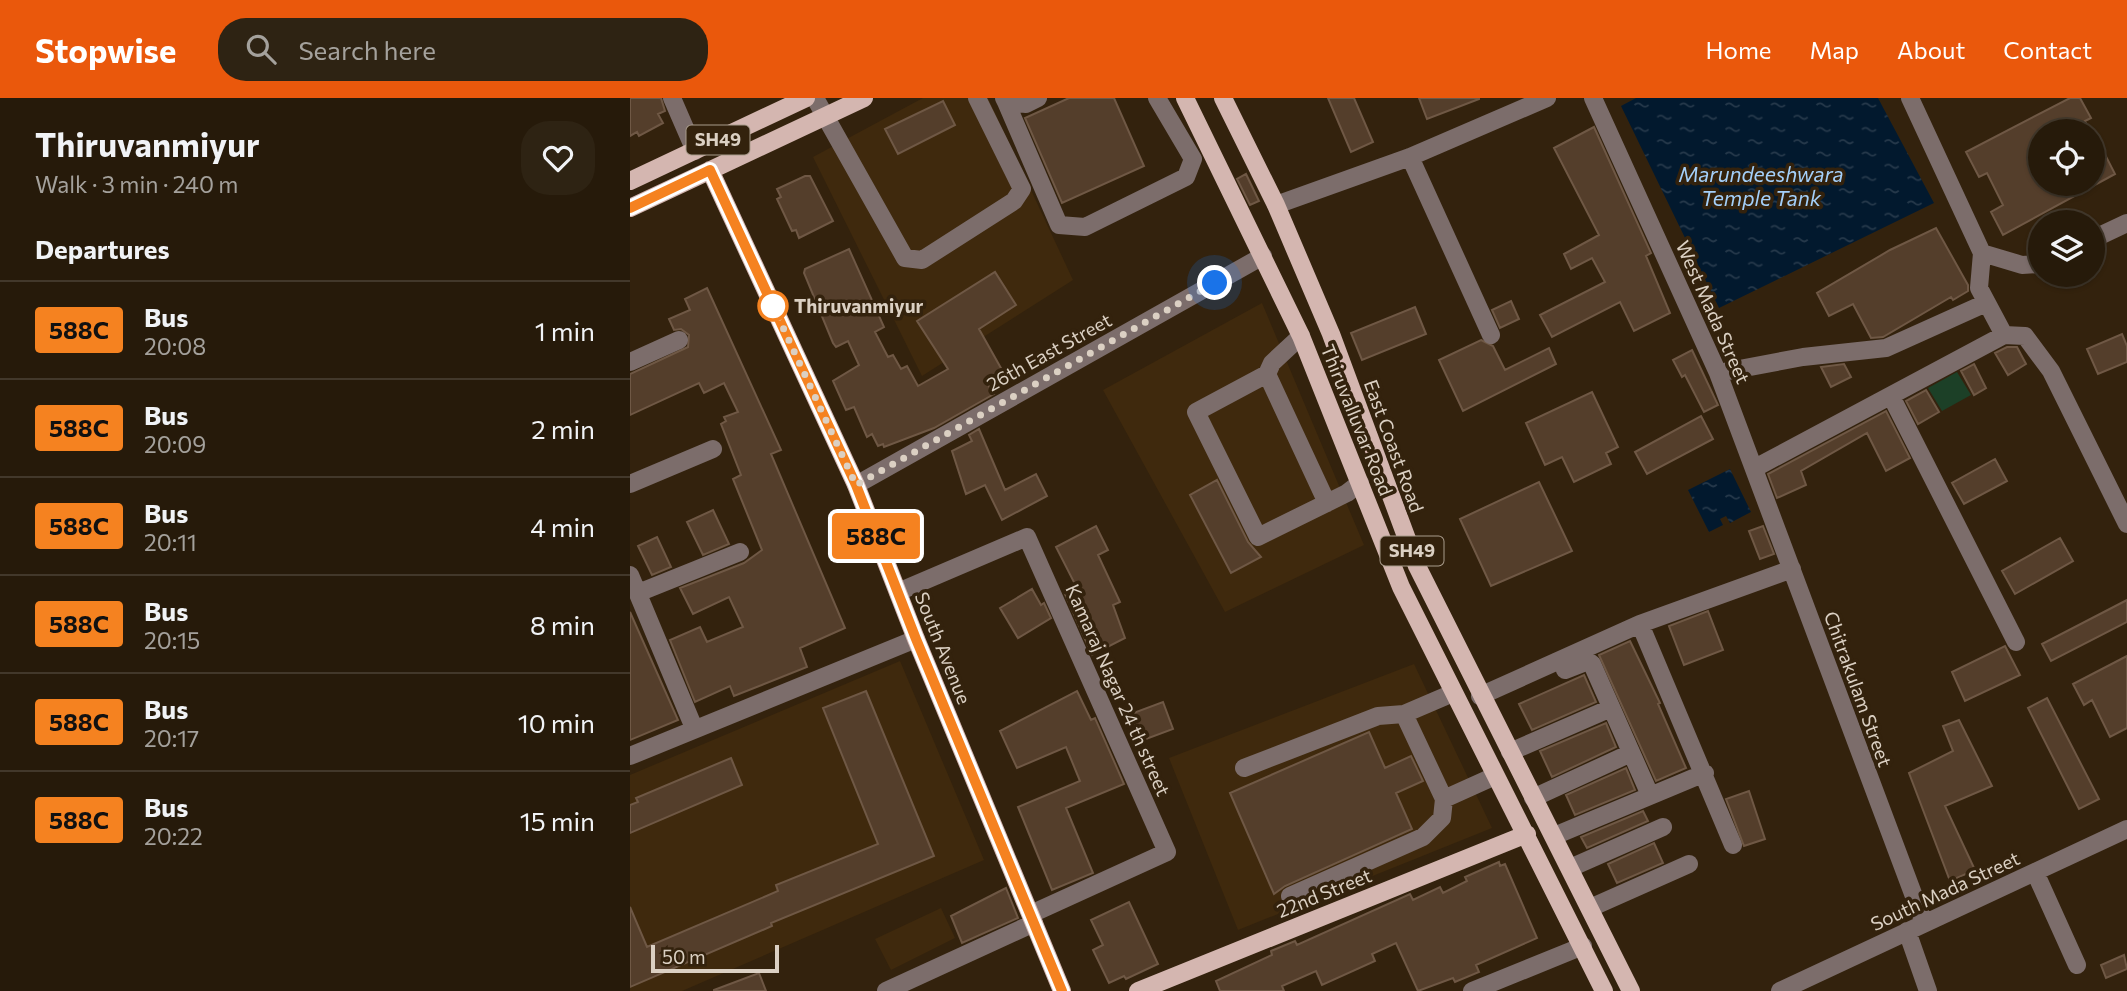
<!DOCTYPE html>
<html lang="en">
<head>
<meta charset="utf-8">
<style>
  body { margin:0; font-family:Commissioner,sans-serif; background:#2e2313; color:#f1f3f6; height:100vh; display:flex; flex-direction:column; font-size:26px; white-space:nowrap }
  * { box-sizing:border-box; margin:0 }
  p { font-size:23px; color:#a4a19c }
  .icon { flex:none; width:38px; height:38px; fill:none; stroke:currentColor; stroke-width:2; stroke-linecap:round; stroke-linejoin:round }
  .map { position:relative; flex:1; overflow:hidden }
  .drawer { display:flex; flex-direction:column; background:#261a0a; width:630px }
  .drawer>* { flex:none }
  .badge { padding:0 14px; border-radius:5px; font-size:24px; line-height:46px }
  .fabs { position:absolute; left:1398px; top:21px; display:grid; gap:14px }
  .fabs a { display:grid; place-items:center; width:77px; height:77px; border-radius:50%; background:#261a0a; box-shadow:0 2px 5px #0004,0 0 0 2px #42382b; font-size:35px }
  .scale { position:absolute; left:21px; bottom:18px; width:128px; box-sizing:border-box; padding-left:7px; border:4px solid #dbd0c3; border-top:0; font-size:19px; line-height:24px; white-space:nowrap; color:#dbd0c3; -webkit-text-stroke:5px #33220d; paint-order:stroke }
  .you { position:absolute; width:35px; height:35px; margin:-18px; border:5px solid #fff; border-radius:50%; background:#1a73e8; box-shadow:0 0 0 10px #1a73e833 }
  .map>.badge { position:absolute; translate:-50% -50%; box-shadow:0 0 0 4px #fff }
  h2 { padding:0 35px; font-size:26px; line-height:63px }
  .round { display:grid; place-items:center; flex:none; width:74px; height:74px; border-radius:28px; background:#2e2313 }
  .head { display:flex; align-items:center; justify-content:space-between; height:119px; padding:0 35px }
  h1 { font-size:33px; font-weight:700; line-height:52px }
  ul { padding:0; list-style:none }
  li { display:flex; align-items:center; gap:21px; height:98px; padding:0 35px; border-top:2px solid #42382b }
  li div { flex:1 }
  li b { display:block; font-size:26px }
  li em { font-style:normal }
  li .badge { min-width:77px; font-weight:700; text-align:center }
  header { display:flex; align-items:center; gap:42px; box-sizing:border-box; height:98px; padding:0 35px; background:#ea580c; color:#fff }
  header strong { font-size:33px }
  nav { display:flex; gap:38px; margin-inline-start:auto; font-size:24px }
  .search { width:490px; height:63px; background:#2e2313; display:flex; align-items:center; gap:18px; box-sizing:border-box; padding:0 24px; border-radius:28px; color:#a4a19c; font-size:26px }
  main { display:flex; flex:1; min-height:0 }
  .map>svg:first-child { display:block }
  .built { fill:#3f290d }
  .grass { fill:#1c4027 }
  .water { fill:url(#water-ripples) }
  .building { fill:#543e2b; stroke:#6f5845; stroke-width:2 }
  .lines { fill:none; stroke-linecap:round; stroke-linejoin:round }
  .minor { stroke:#7c6d6b; stroke-width:18 }
  .major { stroke:#d4b6b0; stroke-width:18 }
  .line-casing { stroke:#fff; stroke-width:16 }
  .line { stroke:#f58220; stroke-width:10 }
  .walk { stroke:#dbd0c3; stroke-width:7; stroke-dasharray:0 12.6 }
  .stop-dot { fill:#fff; stroke:#f58220; stroke-width:3.5 }
  .labels { text-anchor:middle; stroke-width:7; stroke-linejoin:round; paint-order:stroke }
  .shield { fill:#33220d; stroke:#a99c8c; stroke-width:2 }
  .shield-label { font-size:18px; font-weight:bold; fill:#dbd0c3 }
  .stop-label { font-size:19px; font-weight:bold; fill:#dbd0c3; stroke:#33220d; text-anchor:start }
  .street-label { font-size:19px; fill:#dbd0c3; stroke:#33220d }
  .water-label { font-size:21px; font-style:italic; fill:#a4d0fa; stroke:#33220d }
</style>
</head>
<body>
<header>
<strong>Stopwise</strong>
<div class="search"><svg class="icon" aria-label="search" viewBox="0 0 24 24"><circle cx="10" cy="10" r="6"/><path d="M15 15l6 6"/></svg>Search here</div>
<nav><a>Home</a><a>Map</a><a>About</a><a>Contact</a></nav>
</header>
<main>
<section class="drawer">
<div class="head"><div><h1>Thiruvanmiyur</h1><p>Walk · 3 min · 240 m</p></div><a class="round"><svg class="icon" aria-label="heart" viewBox="0 0 24 24"><path d="M12 20l-8-8c-3-5 5-10 8-4 3-6 11-1 8 4z"/></svg></a></div>
<h2>Departures</h2>
<ul>
<li><span class="badge" style="background:#f58220;color:#111">588C</span><div><b>Bus</b><p>20:08</p></div><em>1 min</em></li>
<li><span class="badge" style="background:#f58220;color:#111">588C</span><div><b>Bus</b><p>20:09</p></div><em>2 min</em></li>
<li><span class="badge" style="background:#f58220;color:#111">588C</span><div><b>Bus</b><p>20:11</p></div><em>4 min</em></li>
<li><span class="badge" style="background:#f58220;color:#111">588C</span><div><b>Bus</b><p>20:15</p></div><em>8 min</em></li>
<li><span class="badge" style="background:#f58220;color:#111">588C</span><div><b>Bus</b><p>20:17</p></div><em>10 min</em></li>
<li><span class="badge" style="background:#f58220;color:#111">588C</span><div><b>Bus</b><p>20:22</p></div><em>15 min</em></li>
</ul>
</section>
<div class="map">
<svg width="1497" height="893" viewBox="0 0 1497 893">
  <defs>
    <pattern id="water-ripples" width="26" height="14" patternUnits="userSpaceOnUse" patternTransform="scale(1.75)"><rect width="26" height="14" fill="#02192e"/><path d="M2 4q2-2 4 0t4 0M15 11q2-2 4 0t4 0" fill="none" stroke="#26394b"/></pattern>
  </defs>
  <rect width="100%" height="100%" fill="#33220d"/>
  <!-- built -->
  <path class="built" d="M293,0h65l85,182 -151,96 -109,-219z
    M632,205l102,242 -139,67 -122,-222z
    M270,563l84,199 -302,131h-52v-216z
    M784,566l78,164 -254,102 -69,-172z
    M311,810l14,30 -64,32 -16,-31z"/>
  <!-- grass -->
  <path class="grass" d="M1327,274l14,23 -29,16 -14,-23z"/>
  <!-- water -->
  <path class="water" d="M1006,0h242l56,105 -215,105 -98,-202z
    M1100,371l21,43 -21,11 -4,-7 -6,3 3,6 -14,7 -21,-42z"/>
  <!-- building -->
  <path class="building" d="M0,0h31l4,13 -7,3 5,9 -24,13 -2,-4 -7,4z
    M439,0h45l30,68 -82,37 -37,-85z
    M698,0h26l19,44 -22,10z
    M789,0h60v1l-52,20z
    M1440,0h10l11,20 -6,3 5,10h-50v53h53v-53l22,43 -112,61 -12,-23 12,-7 -16,-32 -8,4 -13,-25z
    M313,3l12,24 -57,29 -13,-25z
    M964,29l57,126 -5,3 24,57 -36,18 -14,-29 -68,35 -12,-22 65,-33 -13,-24 -21,11 -7,-15 35,-19 -45,-87z
    M616,76l13,27 -9,4 -13,-26z
    M175,78h5l23,45 -34,17 -3,-8 -4,1 -15,-32 4,-2 -4,-8z
    M1306,130l32,57v6l-15,9 -2,-3 -68,40 -12,1 -18,-34 -24,12 -12,-23 73,-43z
    M219,151l35,78 -9,5 13,25 5,-2 8,14 6,-3 11,20 30,-17 -31,-48 78,-49 21,33 -37,24 23,41 -17,10 9,14 -60,34 -50,19 -1,-3 -5,2 -6,-12 -5,3 -13,-30 -8,3 -13,-29 26,-16 -11,-24 -12,6 -3,-4 -29,-70 1,-4z
    M77,190l74,162 -10,4 74,174 -45,20 7,19 -73,29 -4,-10 -35,16 -25,-62 30,-13 7,15 36,-15 -14,-30 -36,17 -13,-26 64,-25 18,-13 -29,-71 8,-4 -20,-51 5,-3 -2,-4 14,-5 -14,-29 -20,10 -5,-10 -69,32v-41l58,-27 1,-12 -8,-6 -7,1 -5,-11 21,-9 -5,-11z
    M881,203l8,18 -19,9 -8,-18z
    M785,209l11,27 -64,26 -11,-27z
    M1492,236l5,12v16l-29,12 -11,-25z
    M851,242l12,6 12,24 44,-22 7,16 -93,47 -24,-51z
    M1377,249h10l9,17 -18,11 -13,-22z
    M1062,252l26,55 -14,7 -19,-37 -3,2 -9,-17z
    M1214,266l7,13 -20,10 -10,-20z
    M1344,266l12,24 -12,7 -13,-24z
    M1296,292l13,22 -21,12 -12,-23z
    M962,294l26,55 -12,6 5,11 -37,18 -12,-25 -17,8 -19,-42z
    M1256,313l24,47 -24,13 -19,-38 -66,38 5,14 -29,13 -9,-24z
    M1071,318l12,23 -66,35 -12,-22z
    M349,331l26,61 31,-16 11,22 -45,24 -17,-35 -19,9 -14,-43 20,-10 -3,-6z
    M1365,361l12,22 -43,23 -12,-21z
    M587,382l31,62 13,15 -30,16 -41,-78z
    M909,384l33,69 -81,35 -31,-67z
    M83,412l16,34 -26,11 -16,-33z
    M466,428l12,24 -10,5 22,47 -7,3 12,33 -33,17 -27,-61 12,-6 -21,-41z
    M1133,428l11,28 -14,5 -11,-28z
    M27,439l14,30 -19,8 -14,-29z
    M1430,440l13,23 -58,33 -13,-23z
    M402,491l9,16 3,-2 7,15 -33,20 -18,-30z
    M1497,502v22l-76,39 -9,-17z
    M1078,513l15,39 -39,15 -15,-39z
    M0,514l48,108 -48,20z
    M1000,543l30,62 -2,1 28,64 -30,13 -57,-126z
    M1375,548l15,29 -55,26 -13,-29z
    M1497,558v72l-17,9 -18,-37 -8,5 -11,-21z
    M954,577l12,27 -64,28 -13,-26z
    M236,593l68,165 -163,67 1,3 -142,61v-80l17,40 131,-56 -2,-6 102,-41 -55,-136z
    M447,593l14,29 4,-2 29,66 -58,24 27,65 -41,17 -34,-83 62,-26 -14,-34 -49,21 -17,-37z
    M1417,600l52,101 -20,10 -51,-101z
    M533,604l10,27 -35,13 -10,-27z
    M1329,622l33,66 -47,20 30,64 -25,11 -41,-108 44,-22 -10,-25z
    M976,625l10,24 -64,30 -12,-26z
    M739,634l16,36 26,-12 12,25 -27,12 16,36 -127,57 -11,8 -44,-101z
    M101,660l11,27 -112,48v-28l8,-3 -2,-4z
    M996,670l9,22 -60,25 -9,-20z
    M1119,693l16,48 -21,7 -18,-47z
    M1013,713l5,10 -61,27 -6,-11z
    M1024,745l9,20 -46,20 -9,-19z
    M869,764l1,4 5,-2 32,74 -61,27 3,7 -24,10 -2,-4 -35,13 -22,-48 -24,11 3,7 -53,24 -6,-14 -34,15 2,5h-64l-4,-10 56,-26 -1,-4 24,-10 2,4 113,-51 3,6 27,-13 3,6 24,-12 -2,-4z
    M376,790l12,30 -56,25 -11,-27z
    M499,804l29,62 -32,15 -2,-3 -15,7 -16,-33 10,-5 -12,-25z
    M1494,857l3,14 -21,9 -5,-13z
    M129,875l7,18h-52v-1z"/>
  <g class="lines">
    <!-- minor -->
    <path class="minor" d="M42,0l23,53
      M185,0l90,160 17,2 92,-59 8,-12 -45,-91
      M374,0l2,4 20,2 12,-6
      M963,0l125,275 206,550
      M1280,0l72,155 -3,35 25,47 21,1 26,35 76,153
      M376,4l53,123 26,2 101,-50 7,-18 -36,-61
      M780,59l81,178
      M646,107l134,-48 137,-59
      M1463,141l34,-16
      M1352,155l40,12 18,-1
      M671,238l-29,27 -5,11 -71,38 62,125 89,-44 13,-10
      M0,264l49,-22
      M1088,275l85,-16 83,-9 100,-45
      M637,276l60,129
      M1261,298l125,246
      M1125,370l249,-133
      M0,386l83,-35
      M226,387l407,-229
      M0,477l64,153
      M268,494l129,-55 140,315 -136,62
      M8,495l102,-41
      M1010,526l93,221
      M935,572l23,-9 4,3 58,131
      M850,598l160,-72 152,-55
      M774,616l49,-21
      M880,654l101,-44
      M0,658l286,-117
      M614,670l134,-52 26,-2 40,85 -2,19 -19,19 -133,59
      M903,700l98,-45
      M814,701l51,-23
      M924,738l151,-63
      M940,770l93,-41
      M1405,774l42,93
      M960,810l99,-44
      M1277,833l21,60
      M256,893l148,-68
      M842,893l111,-45
      M1150,893l347,-162"/>
    <!-- major -->
    <path class="major" d="M555,0l116,238 100,251 203,404
      M593,0l53,107 55,129 86,232 214,425
      M80,72l146,315 60,154 146,352
      M0,83l176,-83
      M0,110l234,-110
      M508,893l389,-157"/>
  </g>
  <g class="lines">
    <defs>
      <path id="line" d="M0,110l80,-38 146,315 60,154 146,352"/>
    </defs>
    <!-- line casing -->
    <use href="#line" class="line-casing"/>
    <!-- line -->
    <use href="#line" class="line"/>
    <!-- walk -->
    <path class="walk" d="M143,208l83,179 359,-202"/>
  </g>
  <!-- markers -->
  <circle class="stop-dot" cx="143" cy="208" r="14"/>
  <g class="labels">
    <!-- shield labels -->
    <g class="shield">
      <rect x="56.5" y="27.5" width="63" height="29" rx="5"/>
      <rect x="750.5" y="438.5" width="63" height="29" rx="5"/>
    </g>
    <g class="shield-label">
      <text x="88" y="48">SH49</text>
      <text x="782" y="459">SH49</text>
    </g>
    <!-- stop labels -->
    <g class="stop-label">
      <text x="164" y="215">Thiruvanmiyur</text>
    </g>
    <!-- street labels -->
    <g class="street-label">
      <text transform="translate(1083 214) rotate(66)" y="7">West Mada Street</text>
      <text transform="translate(419 254) rotate(-29)" y="7">26th East Street</text>
      <text transform="translate(727 322) rotate(68)" y="7">Thiruvalluvar Road</text>
      <text transform="translate(764 348) rotate(70)" y="7">East Coast Road</text>
      <text transform="translate(313 550) rotate(68)" y="7">South Avenue</text>
      <text transform="translate(1228 591) rotate(70)" y="7">Chitrakulam Street</text>
      <text transform="translate(488 592) rotate(66)" y="7">Kamaraj Nagar 24 th street</text>
      <text transform="translate(1315 793) rotate(-25)" y="7">South Mada Street</text>
      <text transform="translate(694 795) rotate(-22)" y="7">22nd Street</text>
    </g>
    <!-- water labels -->
    <g class="water-label">
      <text x="1131" y="84">Marundeeshwara<tspan x="1131" dy="24">Temple Tank</tspan></text>
    </g>
  </g>
</svg>
<div class="fabs">
<a><svg class="icon" aria-label="locate" viewBox="0 0 24 24"><circle cx="12" cy="12" r="6"/><path d="M12 2v4M12 18v4M2 12h4M18 12h4"/></svg></a>
<a><svg class="icon" aria-label="layers" viewBox="0 0 24 24"><path d="M12 4l9 5-9 5-9-5zM3 14l9 5 9-5"/></svg></a>
</div>
<div class="scale">50 m</div>
<div class="you" style="left:585px;top:185px"></div>
<b class="badge" style="left:246px;top:438px;background:#f58220;color:#111">588C</b>
</div>
</main>
</body>
</html>
